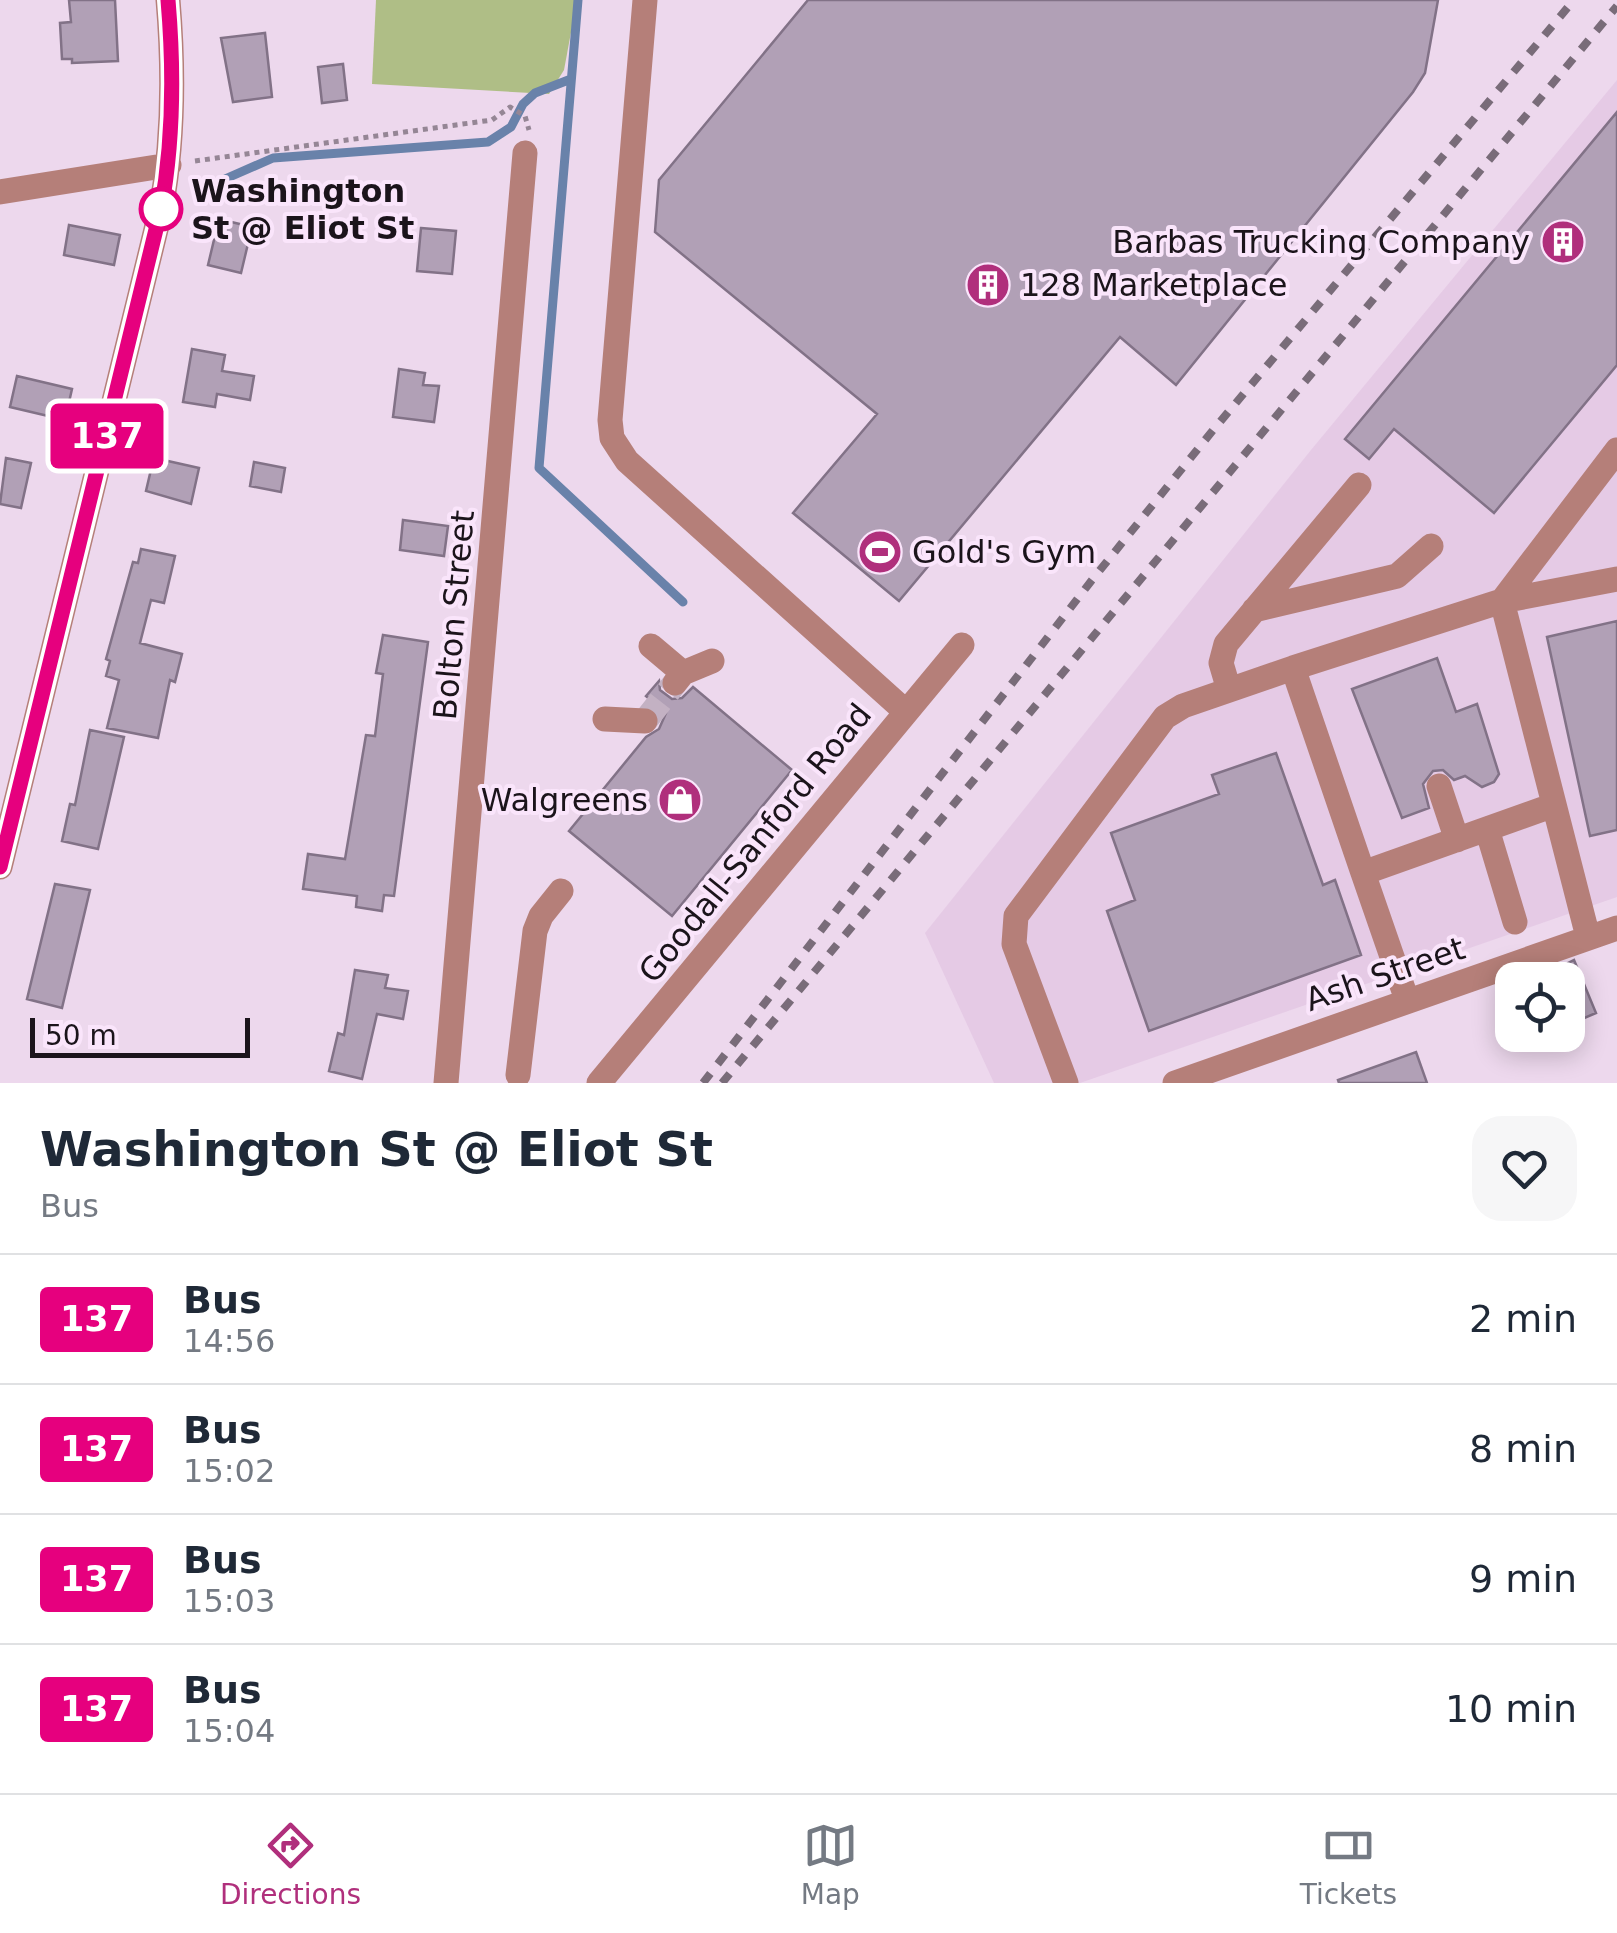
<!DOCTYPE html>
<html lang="en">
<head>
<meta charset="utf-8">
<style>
  body { margin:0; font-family:"DejaVu Sans",sans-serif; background:#f6f6f7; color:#1f2937; height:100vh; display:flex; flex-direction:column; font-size:38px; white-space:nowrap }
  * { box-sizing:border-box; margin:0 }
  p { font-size:32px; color:#747a83 }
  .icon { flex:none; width:55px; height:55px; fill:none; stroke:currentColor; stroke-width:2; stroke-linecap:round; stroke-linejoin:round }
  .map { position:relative; height:1083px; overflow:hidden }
  .side { display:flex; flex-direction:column; background:#fff; flex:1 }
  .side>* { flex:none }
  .badge { padding:0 20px; border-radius:8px; font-size:35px; line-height:65px }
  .buttons { position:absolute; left:1495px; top:962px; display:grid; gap:20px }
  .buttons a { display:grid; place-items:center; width:90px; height:90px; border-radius:20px; background:#fff; box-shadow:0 5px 25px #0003; font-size:50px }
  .scale { position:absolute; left:30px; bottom:25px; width:220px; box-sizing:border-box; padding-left:10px; border:5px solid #1b141b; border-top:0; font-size:28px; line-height:35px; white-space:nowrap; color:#1b141b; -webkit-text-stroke:8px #fae5fb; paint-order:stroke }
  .map>.badge { position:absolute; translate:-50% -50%; box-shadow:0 0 0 5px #fff }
  .round { display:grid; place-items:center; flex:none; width:105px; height:105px; border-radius:30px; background:#f6f6f7 }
  .headline { display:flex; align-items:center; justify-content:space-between; height:170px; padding:0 40px }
  h1 { font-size:48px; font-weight:600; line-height:75px }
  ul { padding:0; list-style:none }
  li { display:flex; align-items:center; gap:30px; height:130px; padding:0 40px; border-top:2px solid #e0e1e3 }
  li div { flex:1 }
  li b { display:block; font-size:38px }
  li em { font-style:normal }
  li .badge { min-width:110px; font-weight:700; text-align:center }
  .menu { display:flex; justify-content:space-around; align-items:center; height:140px; border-top:2px solid #e0e1e3; background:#fff; font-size:28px; color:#747a83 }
  .menu a { display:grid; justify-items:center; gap:5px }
  .menu .active { color:#b02f7c }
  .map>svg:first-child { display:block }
  .built { fill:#e5cae5 }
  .green { fill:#afbe86 }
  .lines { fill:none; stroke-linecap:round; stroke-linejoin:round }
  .stream { stroke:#6982aa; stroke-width:9 }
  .building { fill:#b1a0b6; stroke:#827287; stroke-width:2.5 }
  .minor-tunnel { stroke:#c3b1c3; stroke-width:25; stroke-dasharray:25 12; stroke-linecap:butt }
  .path { stroke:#958695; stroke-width:5; stroke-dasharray:5 5; stroke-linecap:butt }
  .minor { stroke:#b57f79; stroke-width:25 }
  .rail { stroke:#796c79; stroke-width:8; stroke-dasharray:12 12; stroke-linecap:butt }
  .line-casing { stroke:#fff; stroke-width:22 }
  .line { stroke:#e6007e; stroke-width:15 }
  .stop-dot { fill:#fff; stroke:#e6007e; stroke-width:5 }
  .labels { text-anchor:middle; stroke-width:8; stroke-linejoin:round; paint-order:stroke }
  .stop-label { font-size:32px; font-weight:bold; fill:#1b141b; stroke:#fae5fb; text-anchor:start }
  .poi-label { font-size:32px; fill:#1b141b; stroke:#fae5fb; text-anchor:end }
  .street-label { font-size:32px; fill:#1b141b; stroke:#fae5fb }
</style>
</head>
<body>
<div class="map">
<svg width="1617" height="1083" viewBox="0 0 1617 1083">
  <rect width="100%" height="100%" fill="#edd8ed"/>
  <!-- built -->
  <path class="built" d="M1617,80v817l-537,186h-86l-69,-150 386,-483z"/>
  <!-- green -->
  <path class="green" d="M376,0h201l-13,70 -15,24 -177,-10z"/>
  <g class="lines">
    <!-- stream -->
    <path class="stream" d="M578,0l-39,468 144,134
      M225,179l48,-21 215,-16 23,-15 12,-23 12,-11 36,-14"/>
  </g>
  <!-- building -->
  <path class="building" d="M69,0h46l3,61 -46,2v-4h-10l-2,-36 11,-1z
    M808,0h630l-13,73 -12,19 -237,293 -56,-48 -221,264 -106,-88 84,-99 -222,-182 4,-52z
    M265,33l7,64 -39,5 -12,-64z
    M343,64l4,36 -25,3 -4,-36z
    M1617,112v253l-123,148 -100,-84 -25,30 -24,-20z
    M219,219l33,8 -11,46 -33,-8z
    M69,225l51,10 -6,30 -50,-10z
    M421,228l35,3 -4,43 -35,-3z
    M192,349l33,6 -3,16 32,5 -4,24 -33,-6 -2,13 -32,-5z
    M399,369l26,4 -2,12 16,1 -5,36 -41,-5z
    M17,376l55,13 -7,31 -55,-13z
    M6,458l25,5 -10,45 -21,-4z
    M159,459l40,9 -8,36 -45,-13 7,-30z
    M254,462l31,6 -4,24 -31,-6z
    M403,520l45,6 -4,30 -44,-6z
    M141,549l34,7 -11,47 -13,-3 -11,43 42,11 -7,28 -5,-2 -12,58 -51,-10 12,-48 -13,-4 4,-15 -4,-2 27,-97 5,1z
    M1617,621v209l-27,6 -43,-199z
    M383,635l45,7 -34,254 -10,-1 -2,16 -26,-4 1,-11 -54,-7 5,-35 37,5 21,-124 9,1 8,-62 -7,-1z
    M1437,658l19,54 21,-8 22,70 -5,8 -12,5 -17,-11 -11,4 -11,-10 -10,1 -10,13 6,24 -27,10 -50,-129z
    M659,681l1,9 12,9 10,-1 11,-11 99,83 -120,146 -103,-85 77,-94 13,-8 7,-16 -20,-17z
    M90,730l34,7 -26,112 -36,-8 8,-37 5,1z
    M1276,753l47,132 12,-5 26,75 -212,76 -42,-120 28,-11 -24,-67 108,-39 -7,-19z
    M55,884l35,6 -28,118 -35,-9z
    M1574,960l22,53 -28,12v-62z
    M355,970l33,5 -3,13 23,3 -5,28 -26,-5 -15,65 -33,-8 9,-38 6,2z
    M1416,1052l11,31h-88l-1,-3z"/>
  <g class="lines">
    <!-- minor-tunnel -->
    <path class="minor-tunnel" d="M645,721l30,-38"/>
    <!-- path -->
    <path class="path" d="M195,161l297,-41 18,-13 15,9 4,14"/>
    <!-- minor -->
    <path class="minor" d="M645,0l-35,420 2,18 15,23 278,250
      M0,192l169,-27
      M1502,601l115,-151
      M1502,601l115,-22
      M1254,610l143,-34 34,-30
      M651,646l32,27
      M675,683l8,-10 29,-12
      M1229,690l-8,-27 5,-19 133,-159
      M605,719l40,2
      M1439,786l18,54
      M1487,829l28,93
      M0,867l161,-658c13,-70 13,-139 7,-209
      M1363,873l-70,-205 209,-67 86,336
      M1407,1000l-44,-127 191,-68
      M518,1075l17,-144 6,-15 20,-25
      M446,1083l79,-930
      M599,1083l363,-438
      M1066,1083l-52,-139 2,-28 149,-199 18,-11 110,-38
      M1175,1083l442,-155"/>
    <!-- rail -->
    <path class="rail" d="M703,1083l389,-503 122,-151 360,-429
      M722,1083l895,-1077"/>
  </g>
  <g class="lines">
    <defs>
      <path id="line" d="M0,867l161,-658c13,-70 13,-139 7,-209"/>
    </defs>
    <!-- line casing -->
    <use href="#line" class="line-casing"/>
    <!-- line -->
    <use href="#line" class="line"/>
  </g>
  <!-- icons -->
  <defs>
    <symbol id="building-disc" viewBox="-11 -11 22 22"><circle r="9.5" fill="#b02f7c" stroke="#fae5fb"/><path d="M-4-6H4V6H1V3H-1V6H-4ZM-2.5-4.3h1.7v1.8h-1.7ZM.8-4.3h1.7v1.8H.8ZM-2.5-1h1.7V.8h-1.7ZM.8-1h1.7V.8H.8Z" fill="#fff"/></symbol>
    <symbol id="stadium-disc" viewBox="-11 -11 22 22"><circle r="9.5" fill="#b02f7c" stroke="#fae5fb"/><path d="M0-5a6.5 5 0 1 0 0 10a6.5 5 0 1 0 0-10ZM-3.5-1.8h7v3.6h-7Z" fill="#fff"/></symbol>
    <symbol id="shop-disc" viewBox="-11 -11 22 22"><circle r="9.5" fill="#b02f7c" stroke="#fae5fb"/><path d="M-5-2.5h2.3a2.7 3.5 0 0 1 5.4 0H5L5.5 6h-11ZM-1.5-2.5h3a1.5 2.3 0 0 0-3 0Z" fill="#fff"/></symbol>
  </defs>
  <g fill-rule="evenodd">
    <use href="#building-disc" x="1538" y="217" width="50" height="50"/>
    <use href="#building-disc" x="963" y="260" width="50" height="50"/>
    <use href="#stadium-disc" x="855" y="527" width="50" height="50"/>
    <use href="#shop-disc" x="655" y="775" width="50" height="50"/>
  </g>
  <!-- markers -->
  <circle class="stop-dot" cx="161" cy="209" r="20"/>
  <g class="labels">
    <!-- stop labels -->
    <g class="stop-label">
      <text x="191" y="202">Washington<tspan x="191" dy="37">St @ Eliot St</tspan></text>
    </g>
    <!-- poi labels -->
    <g class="poi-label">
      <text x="1530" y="253">Barbas Trucking Company</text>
      <text x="1020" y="296" text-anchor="start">128 Marketplace</text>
      <text x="912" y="563" text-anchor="start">Gold's Gym</text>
      <text x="648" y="811">Walgreens</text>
    </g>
    <!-- street labels -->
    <g class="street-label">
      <text transform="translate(454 615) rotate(-85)" y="11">Bolton Street</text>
      <text transform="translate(755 843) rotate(-51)" y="11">Goodall-Sanford Road</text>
      <text transform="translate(1385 974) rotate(-19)" y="11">Ash Street</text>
    </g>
  </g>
</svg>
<div class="buttons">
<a><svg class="icon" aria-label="locate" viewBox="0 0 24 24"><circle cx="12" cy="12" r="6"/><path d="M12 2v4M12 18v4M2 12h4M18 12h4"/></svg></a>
</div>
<div class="scale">50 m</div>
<b class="badge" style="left:107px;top:436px;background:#e6007e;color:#fff">137</b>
</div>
<section class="side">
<div class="headline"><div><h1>Washington St @ Eliot St</h1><p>Bus</p></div><a class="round"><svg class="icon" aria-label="heart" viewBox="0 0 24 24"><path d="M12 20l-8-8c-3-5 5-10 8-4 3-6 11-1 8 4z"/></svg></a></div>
<ul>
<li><span class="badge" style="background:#e6007e;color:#fff">137</span><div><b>Bus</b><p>14:56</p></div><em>2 min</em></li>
<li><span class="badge" style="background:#e6007e;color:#fff">137</span><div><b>Bus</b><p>15:02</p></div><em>8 min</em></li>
<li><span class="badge" style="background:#e6007e;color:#fff">137</span><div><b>Bus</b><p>15:03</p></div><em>9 min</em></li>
<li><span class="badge" style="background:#e6007e;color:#fff">137</span><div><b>Bus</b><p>15:04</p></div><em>10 min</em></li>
</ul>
</section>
<nav class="menu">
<a class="active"><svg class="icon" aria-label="directions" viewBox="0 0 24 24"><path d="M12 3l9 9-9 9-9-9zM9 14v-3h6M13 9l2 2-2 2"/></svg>Directions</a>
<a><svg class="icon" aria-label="map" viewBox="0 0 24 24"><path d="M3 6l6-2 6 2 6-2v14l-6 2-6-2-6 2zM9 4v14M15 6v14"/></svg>Map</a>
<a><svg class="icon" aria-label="tickets" viewBox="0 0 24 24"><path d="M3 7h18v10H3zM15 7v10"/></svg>Tickets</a>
</nav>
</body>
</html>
